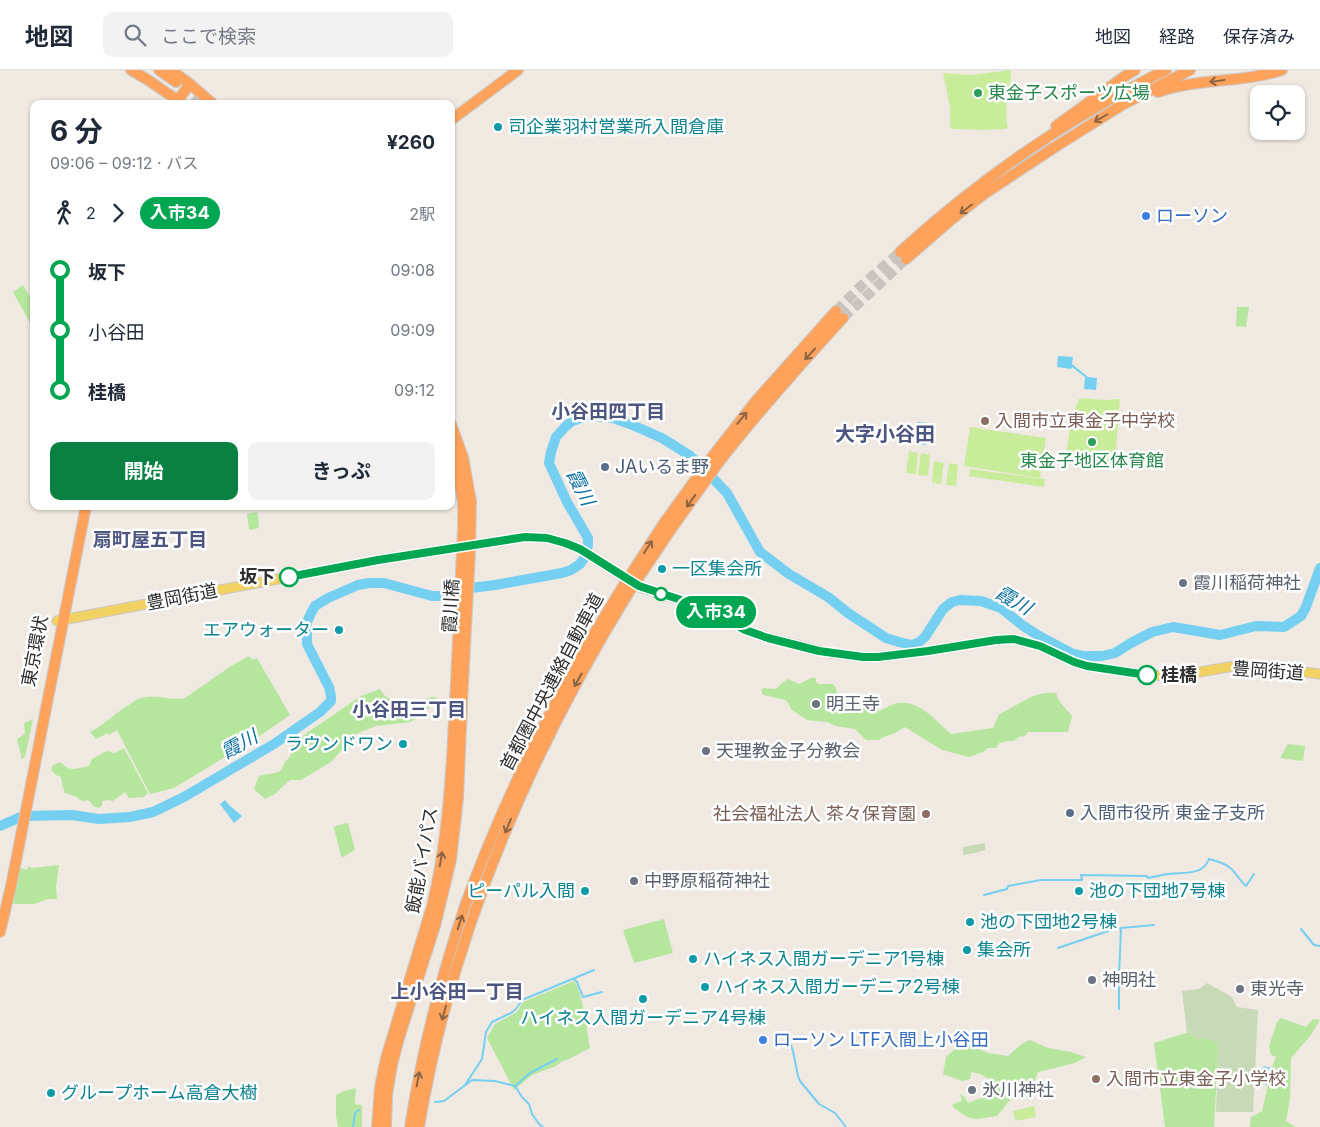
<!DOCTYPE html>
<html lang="ja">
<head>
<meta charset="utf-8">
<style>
  body { margin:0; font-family:Inter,"Noto Sans JP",sans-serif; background:#f2f2f3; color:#1f2937; height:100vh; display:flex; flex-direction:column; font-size:19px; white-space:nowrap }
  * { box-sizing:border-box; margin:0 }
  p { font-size:16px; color:#747a83 }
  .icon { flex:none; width:28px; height:28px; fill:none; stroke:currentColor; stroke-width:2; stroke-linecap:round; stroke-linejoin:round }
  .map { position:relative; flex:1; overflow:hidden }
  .panel { position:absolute; left:30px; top:30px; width:425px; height:410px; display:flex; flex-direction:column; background:#fff; border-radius:10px; box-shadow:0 1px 4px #0004 }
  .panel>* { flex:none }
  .badge { padding:0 10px; border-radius:16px; font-size:18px; line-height:32px }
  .tools { position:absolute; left:1250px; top:15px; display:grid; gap:10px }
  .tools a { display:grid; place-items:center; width:55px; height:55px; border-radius:10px; background:#fff; box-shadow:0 1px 4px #0004; font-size:25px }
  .map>.badge { position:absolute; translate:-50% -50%; box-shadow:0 0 0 2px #fff }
  .legs { display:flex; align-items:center; gap:8px; height:55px; padding:0 20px; font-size:16px }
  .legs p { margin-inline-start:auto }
  .summary { display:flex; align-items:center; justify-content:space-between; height:85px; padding:0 20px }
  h1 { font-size:28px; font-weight:700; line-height:38px }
  .primary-button { display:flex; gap:10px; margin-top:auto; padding:10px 20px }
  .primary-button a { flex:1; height:58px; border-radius:10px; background:#0b8043; color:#fff; font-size:20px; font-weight:700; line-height:58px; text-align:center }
  .primary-button a+a { background:#f2f2f3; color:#1f2937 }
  ul { padding:0 20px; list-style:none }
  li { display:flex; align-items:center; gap:18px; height:60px; font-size:19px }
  li i { display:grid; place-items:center; width:8px; height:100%; margin:0 6px; background:currentColor }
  li i::after { content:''; width:12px; height:12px; margin:-6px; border:4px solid; border-radius:50%; background:#fff }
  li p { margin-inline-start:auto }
  li:first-child i { background:linear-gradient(#0000 50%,currentColor 0) }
  li:last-child i { background:linear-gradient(currentColor 50%,#0000 0) }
  header { display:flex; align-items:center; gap:30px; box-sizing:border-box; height:70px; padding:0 25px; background:#fff; border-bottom:1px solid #e0e1e3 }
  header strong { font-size:24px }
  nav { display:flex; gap:28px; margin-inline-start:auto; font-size:18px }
  .search { width:350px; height:45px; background:#f2f2f3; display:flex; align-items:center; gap:12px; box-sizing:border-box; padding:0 18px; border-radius:10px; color:#747a83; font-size:19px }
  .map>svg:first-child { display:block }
  .green { fill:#b6e59e }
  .cemetery { fill:#c8d9b8 }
  .pitch { fill:#c9ec9a }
  .water { fill:#75cff0 }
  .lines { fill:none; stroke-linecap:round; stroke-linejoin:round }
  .stream { stroke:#75cff0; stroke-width:2 }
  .river { stroke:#75cff0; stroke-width:10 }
  .highway-tunnel { stroke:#c8c4bd; stroke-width:10; stroke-dasharray:10 5; stroke-linecap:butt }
  .major-casing { stroke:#c9c9c9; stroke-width:11 }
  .highway-casing { stroke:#c9c9c9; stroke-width:12 }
  .major { stroke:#f2d163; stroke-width:9 }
  .highway { stroke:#ffa35c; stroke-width:10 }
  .highway-bridge-casing { stroke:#c9c9c9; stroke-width:12; stroke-linecap:butt }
  .highway-bridge { stroke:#ffa35c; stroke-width:10 }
  .oneway { stroke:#8c6343 }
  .line-1-casing { stroke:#fff; stroke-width:11 }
  .line-1 { stroke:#00a651; stroke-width:8 }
  .leisure-dot { fill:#2e9e5b; stroke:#fff; stroke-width:2 }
  .culture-dot { fill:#0f9aa8; stroke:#fff; stroke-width:2 }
  .shop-dot { fill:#3f7fe0; stroke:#fff; stroke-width:2 }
  .education-dot { fill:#8d6e63; stroke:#fff; stroke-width:2 }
  .service-dot { fill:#5c6f8a; stroke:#fff; stroke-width:2 }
  .stop-1-dot { fill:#fff; stroke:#00a651; stroke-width:2.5 }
  .worship-dot { fill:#6b7280; stroke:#fff; stroke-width:2 }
  .labels { text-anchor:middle; stroke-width:5; stroke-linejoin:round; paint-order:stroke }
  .leisure-label { font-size:18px; fill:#27864d; stroke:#fff; text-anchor:start }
  .culture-label { font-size:18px; fill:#0d838f; stroke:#fff; text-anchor:start }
  .shop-label { font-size:18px; fill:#366cbe; stroke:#fff; text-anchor:start }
  .education-label { font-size:18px; fill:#785e54; stroke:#fff; text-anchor:start }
  .service-label { font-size:18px; fill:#4e5e75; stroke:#fff; text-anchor:start }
  .stop-label { font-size:18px; font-weight:bold; fill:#2e2e2e; stroke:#fff; text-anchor:end }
  .worship-label { font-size:18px; fill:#5b616d; stroke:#fff; text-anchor:start }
  .street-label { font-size:18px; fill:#2e2e2e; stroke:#fff }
  .neighbourhood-label { font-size:19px; font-weight:bold; fill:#4d5680; stroke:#fff }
  .water-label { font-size:19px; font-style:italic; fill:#0d6fa3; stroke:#fff }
  .quarter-label { font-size:20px; font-weight:bold; fill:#4d5680; stroke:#fff }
</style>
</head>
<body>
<header>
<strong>地図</strong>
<div class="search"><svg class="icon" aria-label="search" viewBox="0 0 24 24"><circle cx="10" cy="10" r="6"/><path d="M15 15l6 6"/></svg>ここで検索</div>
<nav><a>地図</a><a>経路</a><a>保存済み</a></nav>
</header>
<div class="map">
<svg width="1320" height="1057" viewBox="0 0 1320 1057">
  <rect width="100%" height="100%" fill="#efe9e1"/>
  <!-- green -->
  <path class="green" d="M23,215l11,18v27l-21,-38z
    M1237,237h12l-3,20 -10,-1z
    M256,442l2,1 1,13 -1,2 -9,2 -2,-16z
    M249,586l3,4 5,-2 33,57 -32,22 -84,51 -24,6 -33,-64 -8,5 -1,-2 -12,6 -6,-7c16,-8 27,-21 42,-29 3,-2 6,-5 10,-5 14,-4 29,3 43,0l46,-32z
    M811,608h5v4l2,2h15l3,4 1,8 18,4 25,11c5,-3 12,-7 18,-8 22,-3 38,18 53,31l42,-6 6,-14c19,-8 35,-24 57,-21l3,8 13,15 -4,16h-40l-3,4 -6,1 -5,4h-5l-10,2 -3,5h-8l-5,4 -14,5 -27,-7 -37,-23 -12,7 -7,2 -8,4h-12l-11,-11 -19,-3 -9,-4 -20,-2 -15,-10 -6,-10 -23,-5 -2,-4 2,-3 13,1 6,-6 6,-4 11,5z
    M380,619l5,7 7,4 26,1 15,-4 4,1 -12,14 -14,10 -35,4 -20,8 -25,28 -30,18h-11l-15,14 -10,5 -11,-10 5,-13c6,-2 16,-2 21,-5 5,-5 2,-8 10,-14l2,-14 69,-47z
    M33,649l-8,38 -3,2 -5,-20 8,-5 -1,-11z
    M1288,674l17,2 -2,15 -23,-3z
    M124,678l24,45 -4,4 -15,1 -4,-6 -12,9 -5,-1 -6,1v5l-4,2 -5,-2 -3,-5 -3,-1 -2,1 -5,-1 -3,-3 -12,-4 -3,-9 -1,-7 -5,-2 -5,-5 2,-5 8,-3c8,11 16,6 28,4l3,-7 15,-8 8,2z
    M348,753l7,27 -12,7 -2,-1 -7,-28 1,-2z
    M59,795l-3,22 1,12h-9l-14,5h-21l7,-36 7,2 1,-4 4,2z
    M664,849l9,34 -39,10 -11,-33z
    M574,911c9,11 13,51 16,67l-19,10 -10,4 -5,4 -24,9 -18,15 -27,-52 8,-14 22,-12 6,-10z
    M1281,948l25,9 7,-8 7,1 -9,15 -20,23 -1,40 -4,23 10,6h-46l1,-10 11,-6 10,-44 4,-10 -5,-2 -2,-9 8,-24z
    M1202,962l17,6 -5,89h-49l-11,-84 32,-10z
    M1030,970l18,8 23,4 15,5 -11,6 -37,9 -7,20 -6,-4 -16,5 1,7 -13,16c-24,4 -26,6 -45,-10l3,-3 7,-2 -2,-7 5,3 3,6 18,-7 2,-5 6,-2 -1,-8 -13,-7 -9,-2 -1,7 -8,2 -19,-7 3,-17 8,-7 1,-8 6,-1 27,12 20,3 15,-13z
    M356,1018l-1,16 7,1v22h-24l-2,-11v-21l8,-4z"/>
  <!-- cemetery -->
  <path class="cemetery" d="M985,773v7l-10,3 -12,2v-8z
    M1207,913l25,14 5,10 21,3 -5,102h-37l2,-59 -1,-10c-5,-4 -12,-5 -18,-3l-12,-7 -5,-42 17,-2z"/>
  <!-- pitch -->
  <path class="pitch" d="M1011,0c0,20 -8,37 -3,57l-2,2 -22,1 -31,-1 -3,-2v-20l-7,-34 28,2z
    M1081,328l23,2 16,-1 -5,64 -32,-4 -2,5h-16l6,-46 8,-19z
    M970,357l76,11 -6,40 -76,-12z
    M909,381l9,2 -2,21 -10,-1z
    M921,383l9,2 -2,21 -10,-1z
    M934,391l10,2 -3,21 -9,-1z
    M949,393l9,2 -2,21 -10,-1z
    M970,399l75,10 -1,8 -75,-11z
    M1034,1036l2,11 -21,4 -2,-10z"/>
  <!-- water -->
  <path class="water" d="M1058,286l15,1 -1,7 16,13 9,1 -1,12 -12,-1 1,-12 -13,-10 -1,2 -14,-2z
    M917,352l12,1 -3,22 -12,-2z
    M225,730l4,5 13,11 -8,7 -14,-19z
    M1264,996l8,2v1l-1,7 -4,9c-2,-1 -6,-1 -7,-3 -2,-4 1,-13 4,-16z"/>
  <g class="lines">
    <!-- stream -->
    <path class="stream" d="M984,825l23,-6 1,-3 33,-6h41l-1,-5 66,1 1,2c6,-1 13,-3 20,-4 15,-2 35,2 41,-15 7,2 15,4 20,8 7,5 10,13 17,19l8,-12
      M1301,859l13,16 6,1
      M1058,878l53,-18 10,-2 33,-3
      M574,909l3,3 6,15 19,-5
      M1119,939v-32l2,-49
      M788,968l5,13 5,25 2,5 19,23 16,9 11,14
      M465,1015l17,-26 4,-27 6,-10 19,-9 5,-4 6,-9 72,-30
      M515,1016l7,11 7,7 3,10 7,10 4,3
      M435,1032l9,-1 28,-21 23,1 20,5 15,-13 27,-14
      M353,1057l2,-14 4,-3"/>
    <!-- river -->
    <path class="river" d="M0,756l23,-10 49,-1 27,4 31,-2 23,-5 31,-15 90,-53 46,-32 11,-11v-5l-2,-9 -18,-35 -4,-8v-22l4,-9 4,-7 13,-8 30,-13 11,-2h15l37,10 11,3h13l18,-7 32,-4 67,-12 9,-3 9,-6 5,-7 3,-12v-7l-21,-36 -18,-39 2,-11 5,-15 9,-10 7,-6 12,-4 12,-1 17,2 17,6 32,14 27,17 11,10 27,28 33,59 29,22 39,23 20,16 38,25 13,4 13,3 7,-3 6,-5 18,-28 9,-7 8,-2 21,1 20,7 21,17 17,11 32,17 12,3h19l13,-3 16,-10 21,-11 21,-5 47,8 36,-9 28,1 17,-11 5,-9 14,-39"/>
    <!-- highway-tunnel -->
    <path class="highway-tunnel" d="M183,16l18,18
      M836,241l27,-27 37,-32
      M843,248l63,-59"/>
    <defs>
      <path id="major" d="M57,551l321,-61 147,-23 22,1 18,5 15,6 59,38 72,23 34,20 24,8 60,15 34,4h15l50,-6 68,-11 18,-1 26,7 34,16 13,4 61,9 19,1 22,-2 39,-7 13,-1 25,1 54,7"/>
      <path id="highway" d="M131,0l17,10 35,24
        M159,0l17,12
        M171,0l19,14 23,20
        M1158,22c39,-14 85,-9 124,-22
        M178,30l12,-16
        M451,50l67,-50
        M1056,56l69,-50 10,-6
        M900,182c80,-73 169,-135 266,-182
        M906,189l46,-40 32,-25 71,-47 67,-42 68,-35
        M451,354l12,33 8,44
        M451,377l7,26 5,29
        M712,387l43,-55 81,-91
        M719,392c39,-50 81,-97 124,-144
        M0,862l11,-46 75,-380
        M377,1057l3,-40 6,-29 46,-152c18,-73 20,-149 24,-223
        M386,1057l1,-32 5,-30 7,-27 36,-112 16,-66 7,-62 5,-115
        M410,1057c12,-76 31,-151 56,-224 40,-110 94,-216 156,-315
        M419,1057c32,-190 109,-371 210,-535"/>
    </defs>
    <!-- major casing -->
    <use href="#major" class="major-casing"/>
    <!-- highway casing -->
    <use href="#highway" class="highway-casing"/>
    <!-- major -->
    <use href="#major" class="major"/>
    <!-- highway -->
    <use href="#highway" class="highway"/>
    <defs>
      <path id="highway-bridge" d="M622,518l42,-65 48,-66
        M629,522l43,-64 47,-66
        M456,613l7,-155v-26
        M463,613l7,-130 1,-52"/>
    </defs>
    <!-- highway-bridge casing -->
    <use href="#highway-bridge" class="highway-bridge-casing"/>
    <!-- highway-bridge -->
    <use href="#highway-bridge" class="highway-bridge"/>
  </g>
  <!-- one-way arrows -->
  <defs><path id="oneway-shaft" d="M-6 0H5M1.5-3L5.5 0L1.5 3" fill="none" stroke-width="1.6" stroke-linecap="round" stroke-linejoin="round" transform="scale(1.25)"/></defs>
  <g class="oneway">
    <use href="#oneway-shaft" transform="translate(1217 11) rotate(172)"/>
    <use href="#oneway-shaft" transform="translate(1101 48) rotate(150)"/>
    <use href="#oneway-shaft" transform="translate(966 139) rotate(143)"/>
    <use href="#oneway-shaft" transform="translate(810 284) rotate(133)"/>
    <use href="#oneway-shaft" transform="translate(742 348) rotate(-51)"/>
    <use href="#oneway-shaft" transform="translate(691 431) rotate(125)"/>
    <use href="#oneway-shaft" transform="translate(648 477) rotate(-57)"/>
    <use href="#oneway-shaft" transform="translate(578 610) rotate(119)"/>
    <use href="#oneway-shaft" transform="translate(508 756) rotate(112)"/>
    <use href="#oneway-shaft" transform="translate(441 789) rotate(-80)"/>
    <use href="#oneway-shaft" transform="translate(460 852) rotate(-72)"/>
    <use href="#oneway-shaft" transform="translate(444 943) rotate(105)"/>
    <use href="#oneway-shaft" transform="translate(418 1009) rotate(-79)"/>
  </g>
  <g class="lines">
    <defs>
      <path id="line-1" d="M289,507l89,-17 147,-23 22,1 18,5 15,6 59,37 72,24 34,20 23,8 51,13 44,6h15l50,-6 68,-11 18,-1 26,7 34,16 13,4 60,9"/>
    </defs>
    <!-- line-1 casing -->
    <use href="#line-1" class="line-1-casing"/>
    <!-- line-1 -->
    <use href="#line-1" class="line-1"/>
  </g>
  <!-- markers -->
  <g class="leisure-dot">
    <circle cx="978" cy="23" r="5"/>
    <circle cx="1092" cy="372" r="5"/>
  </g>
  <g class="culture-dot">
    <circle cx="498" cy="57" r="5"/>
    <circle cx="662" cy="499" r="5"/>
    <circle cx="339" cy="560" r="5"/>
    <circle cx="403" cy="674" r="5"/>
    <circle cx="585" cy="821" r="5"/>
    <circle cx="1079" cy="821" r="5"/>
    <circle cx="970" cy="852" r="5"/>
    <circle cx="967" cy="880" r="5"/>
    <circle cx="693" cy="889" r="5"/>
    <circle cx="705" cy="917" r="5"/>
    <circle cx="643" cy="929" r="5"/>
    <circle cx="51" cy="1023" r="5"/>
  </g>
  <g class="shop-dot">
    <circle cx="1146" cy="146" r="5"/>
    <circle cx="763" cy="970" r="5"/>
  </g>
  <g class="education-dot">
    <circle cx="985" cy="351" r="5"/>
    <circle cx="926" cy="744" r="5"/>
    <circle cx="1096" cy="1009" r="5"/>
  </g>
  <g class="service-dot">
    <circle cx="605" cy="397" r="5"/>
    <circle cx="1070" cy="743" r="5"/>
  </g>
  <g class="stop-1-dot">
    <circle cx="289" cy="507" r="9"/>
    <circle cx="661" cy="524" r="6"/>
    <circle cx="1147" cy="605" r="9"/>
  </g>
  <g class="worship-dot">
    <circle cx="1183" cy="513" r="5"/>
    <circle cx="816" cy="634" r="5"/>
    <circle cx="706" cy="681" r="5"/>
    <circle cx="634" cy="811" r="5"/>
    <circle cx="1092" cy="910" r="5"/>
    <circle cx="1240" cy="919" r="5"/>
    <circle cx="972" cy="1020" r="5"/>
  </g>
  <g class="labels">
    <!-- leisure labels -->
    <g class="leisure-label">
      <text x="988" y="29">東金子スポーツ広場</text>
      <text x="1092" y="397" text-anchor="middle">東金子地区体育館</text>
    </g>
    <!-- culture labels -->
    <g class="culture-label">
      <text x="508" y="63">司企業羽村営業所入間倉庫</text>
      <text x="672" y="505">一区集会所</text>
      <text x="329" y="566" text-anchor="end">エアウォーター</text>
      <text x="393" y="680" text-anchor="end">ラウンドワン</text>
      <text x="575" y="827" text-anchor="end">ピーパル入間</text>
      <text x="1089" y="827">池の下団地7号棟</text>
      <text x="980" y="858">池の下団地2号棟</text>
      <text x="977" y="886">集会所</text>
      <text x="703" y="895">ハイネス入間ガーデニア1号棟</text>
      <text x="715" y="923">ハイネス入間ガーデニア2号棟</text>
      <text x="643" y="954" text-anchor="middle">ハイネス入間ガーデニア4号棟</text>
      <text x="61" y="1029">グループホーム高倉大樹</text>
    </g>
    <!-- shop labels -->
    <g class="shop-label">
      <text x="1156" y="152">ローソン</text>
      <text x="773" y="976">ローソン LTF入間上小谷田</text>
    </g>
    <!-- education labels -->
    <g class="education-label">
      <text x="995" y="357">入間市立東金子中学校</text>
      <text x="916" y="750" text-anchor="end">社会福祉法人 茶々保育園</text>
      <text x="1106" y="1015">入間市立東金子小学校</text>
    </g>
    <!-- service labels -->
    <g class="service-label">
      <text x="615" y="403">JAいるま野</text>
      <text x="1080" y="749">入間市役所 東金子支所</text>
    </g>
    <!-- stop labels -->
    <g class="stop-label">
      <text x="275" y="513">坂下</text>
      <text x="1161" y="611" text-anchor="start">桂橋</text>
    </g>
    <!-- worship labels -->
    <g class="worship-label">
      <text x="1193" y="519">霞川稲荷神社</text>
      <text x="826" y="640">明王寺</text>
      <text x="716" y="687">天理教金子分教会</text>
      <text x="644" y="817">中野原稲荷神社</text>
      <text x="1102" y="916">神明社</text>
      <text x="1250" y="925">東光寺</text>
      <text x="982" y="1026">氷川神社</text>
    </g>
    <!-- street labels -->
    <g class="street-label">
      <text transform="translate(182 527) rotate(-11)" y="6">豊岡街道</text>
      <text transform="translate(451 536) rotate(-87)" y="6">霞川橋</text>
      <text transform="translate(35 581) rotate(-79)" y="6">東京環状</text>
      <text transform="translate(1268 601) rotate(4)" y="6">豊岡街道</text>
      <text transform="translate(552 612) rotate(-62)" y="6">首都圏中央連絡自動車道</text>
      <text transform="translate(422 790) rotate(-80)" y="6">飯能バイパス</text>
    </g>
    <!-- neighbourhood labels -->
    <g class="neighbourhood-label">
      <text x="608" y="348">小谷田四丁目</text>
      <text x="150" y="476">扇町屋五丁目</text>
      <text x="409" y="646">小谷田三丁目</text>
      <text x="457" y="928">上小谷田一丁目</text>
    </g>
    <!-- water labels -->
    <g class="water-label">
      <text transform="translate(581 417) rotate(63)" y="7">霞川</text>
      <text transform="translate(1014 530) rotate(30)" y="7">霞川</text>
      <text transform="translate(239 674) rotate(-29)" y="7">霞川</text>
    </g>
    <!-- quarter labels -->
    <g class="quarter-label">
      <text x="885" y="371">大字小谷田</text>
    </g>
  </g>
</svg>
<div class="tools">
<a><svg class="icon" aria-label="locate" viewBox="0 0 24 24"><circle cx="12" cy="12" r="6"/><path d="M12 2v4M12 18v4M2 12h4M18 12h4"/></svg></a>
</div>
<b class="badge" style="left:716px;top:542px;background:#00a651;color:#fff">入市34</b>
<section class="panel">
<div class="summary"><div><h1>6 分</h1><p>09:06 – 09:12 · バス</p></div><b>¥260</b></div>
<div class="legs"><svg class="icon" aria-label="walk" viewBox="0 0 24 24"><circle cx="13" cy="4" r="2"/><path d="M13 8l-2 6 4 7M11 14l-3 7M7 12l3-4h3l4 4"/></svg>2<svg class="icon" aria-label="forward" viewBox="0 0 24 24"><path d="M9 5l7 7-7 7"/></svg><b class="badge" style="background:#00a651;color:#fff">入市34</b><p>2駅</p></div>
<ul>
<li><i style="color:#00a651"></i><b>坂下</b><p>09:08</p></li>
<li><i style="color:#00a651"></i><span>小谷田</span><p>09:09</p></li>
<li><i style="color:#00a651"></i><b>桂橋</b><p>09:12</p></li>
</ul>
<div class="primary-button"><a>開始</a><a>きっぷ</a></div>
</section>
</div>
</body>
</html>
